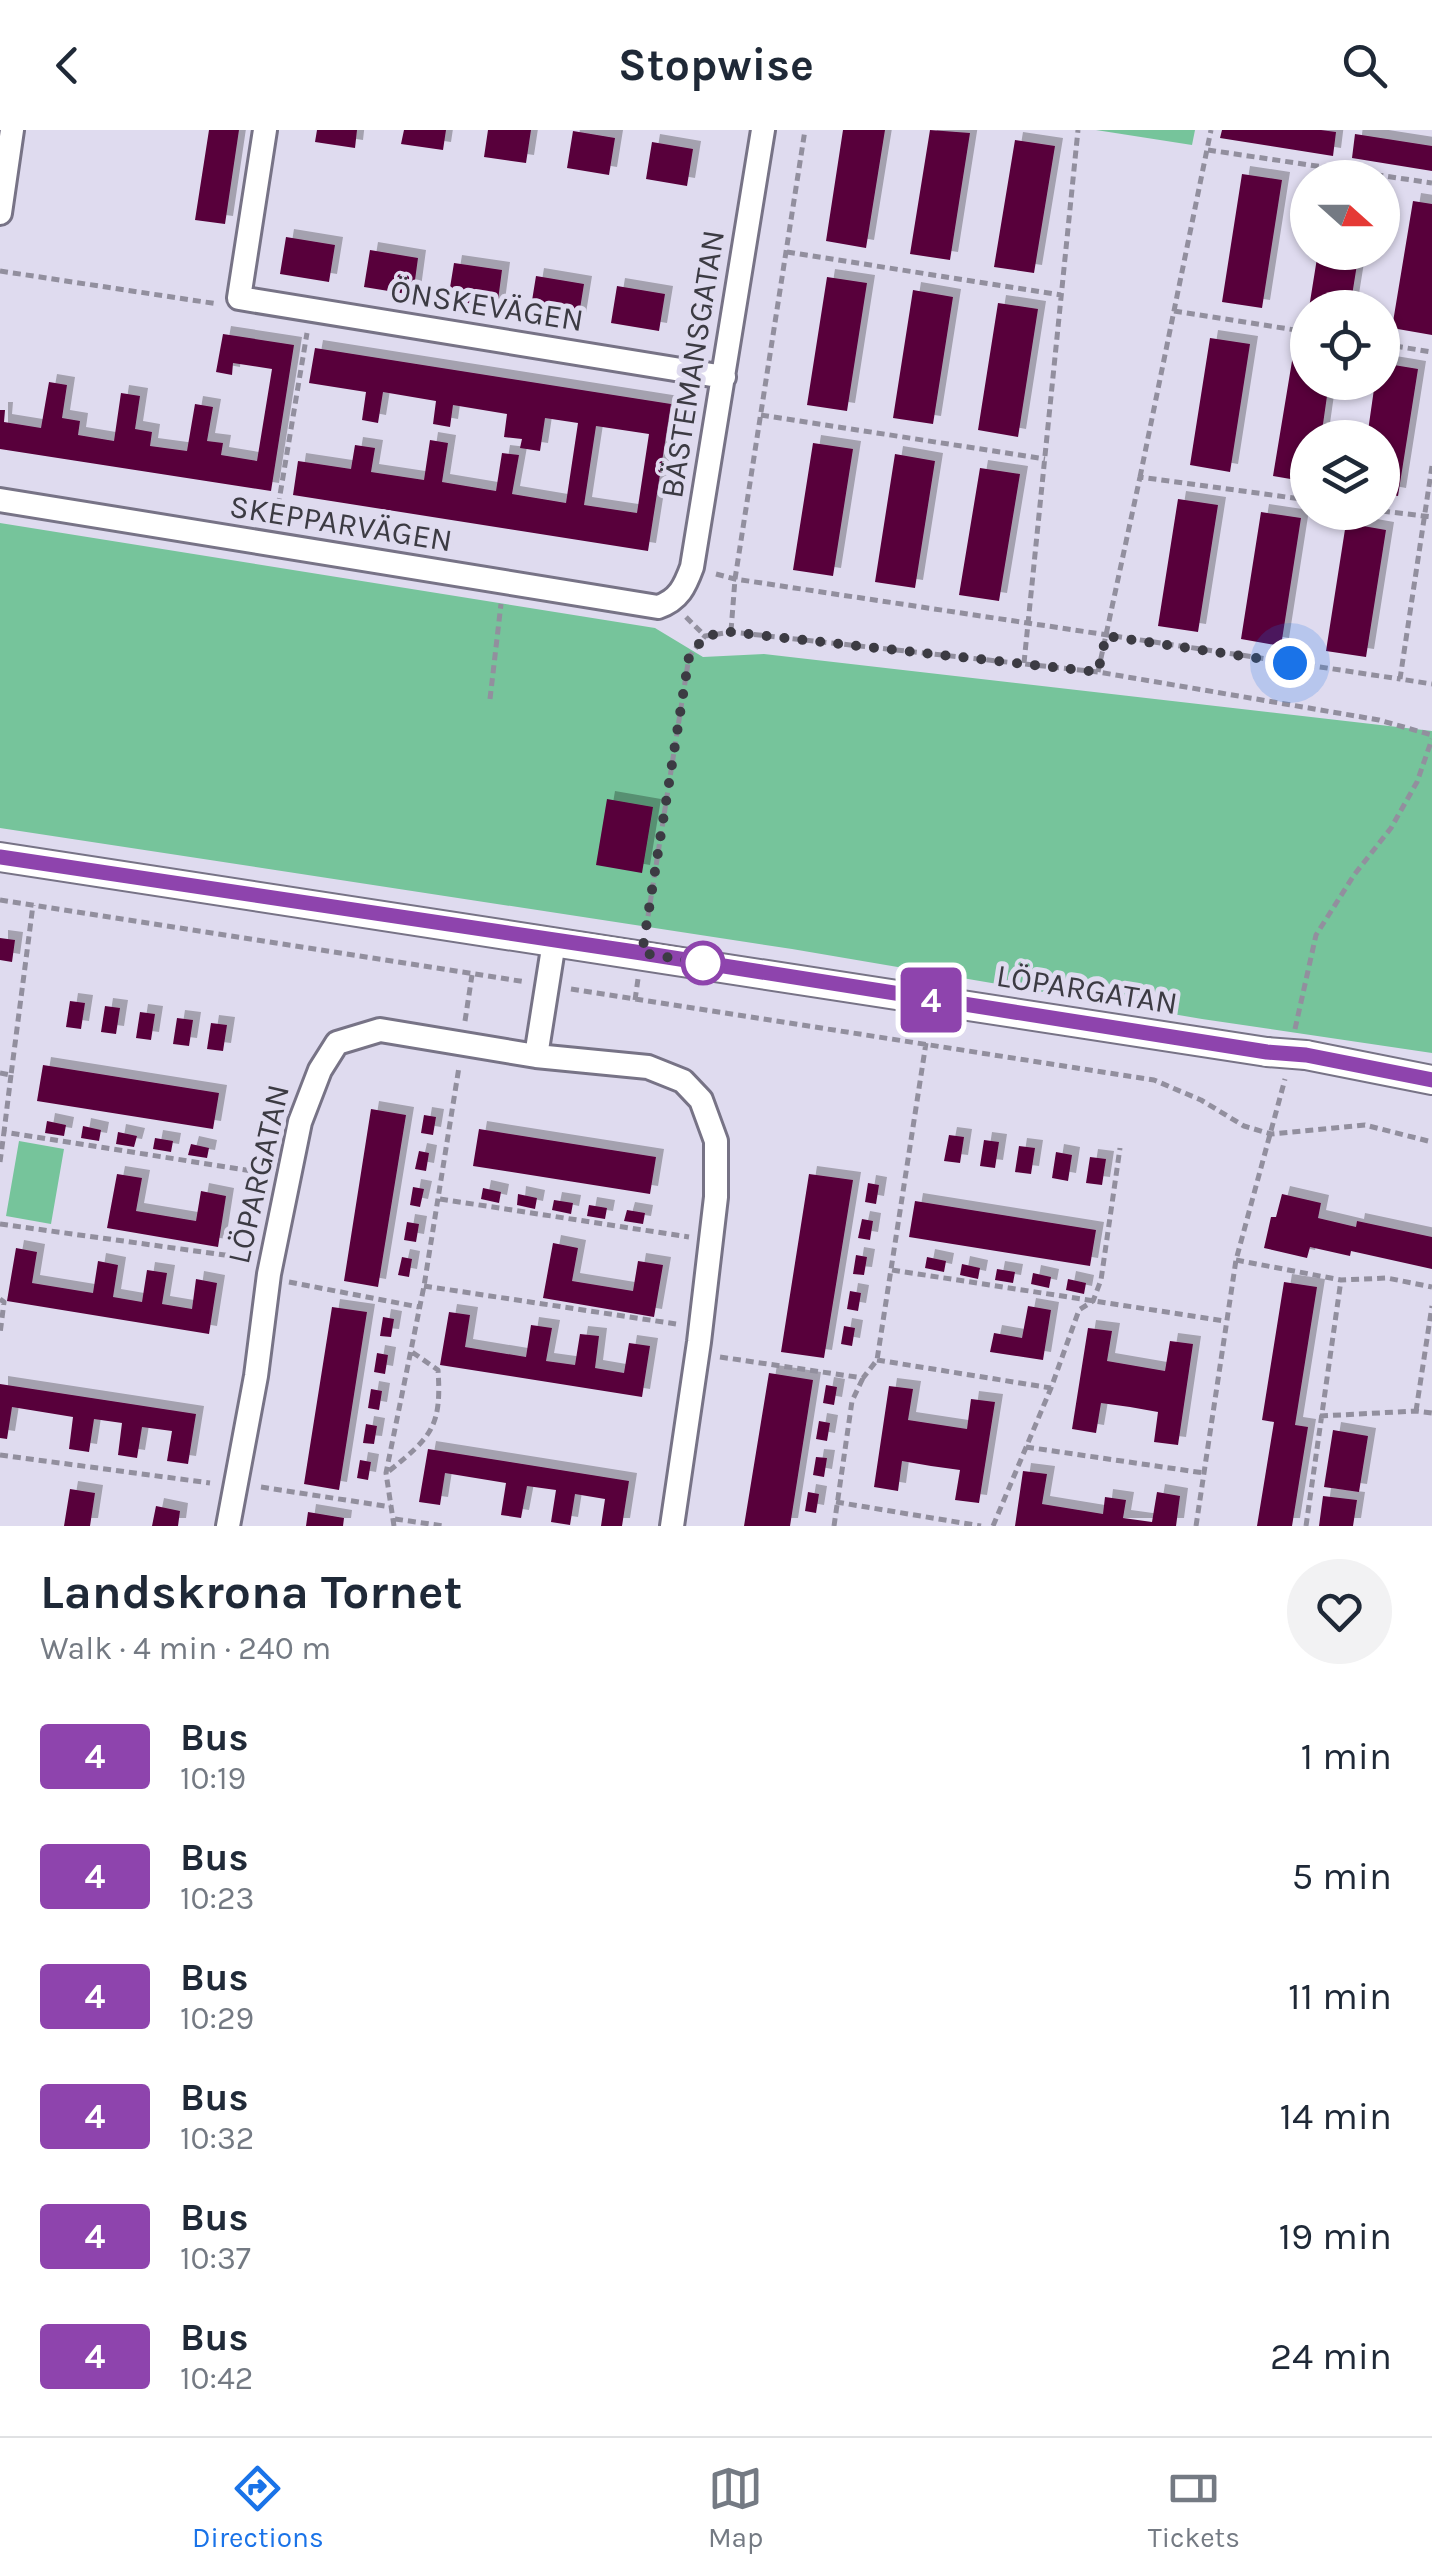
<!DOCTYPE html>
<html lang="en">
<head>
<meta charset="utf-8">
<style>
  body { margin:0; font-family:Karla,sans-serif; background:#f2f2f3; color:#1f2937; height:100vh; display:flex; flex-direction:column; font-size:38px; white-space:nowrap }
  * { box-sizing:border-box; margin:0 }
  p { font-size:32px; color:#747a83 }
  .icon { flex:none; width:55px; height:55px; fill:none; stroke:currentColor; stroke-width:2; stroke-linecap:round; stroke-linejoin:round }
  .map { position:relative; height:1396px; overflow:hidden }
  .details { display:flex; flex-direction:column; background:#fff; flex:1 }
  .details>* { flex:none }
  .badge { padding:0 20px; border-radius:8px; font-size:35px; line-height:65px }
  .needle { width:65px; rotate:111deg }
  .buttons { position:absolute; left:1290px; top:30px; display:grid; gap:20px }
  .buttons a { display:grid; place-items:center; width:110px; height:110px; border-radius:50%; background:#fff; box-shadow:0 2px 8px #0004; font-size:50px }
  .you { position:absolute; width:50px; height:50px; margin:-25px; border:8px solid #fff; border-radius:50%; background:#1a73e8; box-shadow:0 0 0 15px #1a73e833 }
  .map>.badge { position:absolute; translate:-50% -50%; box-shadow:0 0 0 5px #fff }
  .round { display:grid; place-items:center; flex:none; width:105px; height:105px; border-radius:52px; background:#f2f2f3 }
  .summary { display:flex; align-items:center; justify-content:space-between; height:170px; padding:0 40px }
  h1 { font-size:48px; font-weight:700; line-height:75px }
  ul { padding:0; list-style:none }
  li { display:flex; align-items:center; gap:30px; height:120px; padding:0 40px }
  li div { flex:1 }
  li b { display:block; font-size:38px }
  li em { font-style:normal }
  li .badge { min-width:110px; font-weight:700; text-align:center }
  header { display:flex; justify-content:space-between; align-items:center; height:130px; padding:0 40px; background:#fff; font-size:45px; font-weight:700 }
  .tab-bar { display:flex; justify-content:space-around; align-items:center; height:140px; border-top:2px solid #e0e1e3; background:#fff; font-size:28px; color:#747a83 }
  .tab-bar a { display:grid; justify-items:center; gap:5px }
  .tab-bar .on { color:#1a73e8 }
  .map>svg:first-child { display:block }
  .green { fill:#76c49b }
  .building { fill:#58033b; fill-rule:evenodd; filter:url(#shadow) }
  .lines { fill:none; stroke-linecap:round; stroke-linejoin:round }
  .minor-casing { stroke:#777386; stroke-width:28 }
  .tertiary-casing { stroke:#777386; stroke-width:32 }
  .path { stroke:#928f9e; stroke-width:5; stroke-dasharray:8 5; stroke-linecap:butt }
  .minor { stroke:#fff; stroke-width:22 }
  .tertiary { stroke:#fff; stroke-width:28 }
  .tertiary-bridge-casing { stroke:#777386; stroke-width:32; stroke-linecap:butt }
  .tertiary-bridge { stroke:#fff; stroke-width:28 }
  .line-casing { stroke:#fff; stroke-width:22 }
  .line { stroke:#8e44ad; stroke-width:15 }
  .walk { stroke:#3c3b43; stroke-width:10; stroke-dasharray:0 18 }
  .stop-dot { fill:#fff; stroke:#8e44ad; stroke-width:5 }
  .labels { text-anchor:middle; stroke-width:10; stroke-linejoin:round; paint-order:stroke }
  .street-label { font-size:32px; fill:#3c3b43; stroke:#dfdbef }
</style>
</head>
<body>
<header><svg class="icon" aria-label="back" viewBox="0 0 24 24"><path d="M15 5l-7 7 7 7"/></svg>Stopwise<svg class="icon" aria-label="search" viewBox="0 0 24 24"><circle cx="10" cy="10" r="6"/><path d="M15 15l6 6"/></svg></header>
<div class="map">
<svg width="1432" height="1396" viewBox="0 0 1432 1396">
  <defs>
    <filter id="shadow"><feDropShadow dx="8" dy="-8" stdDeviation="0" flood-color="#0004"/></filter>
  </defs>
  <rect width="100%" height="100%" fill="#dfdbef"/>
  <!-- green -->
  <path class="green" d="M1096,0h99l-3,15z
    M0,393l655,105 48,29 61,-3 668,77v322l-230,-34 -410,-70 -792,-121z
    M19,1011l45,8 -13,75 -45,-8z"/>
  <!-- building -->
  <path class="building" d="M209,0h30l-14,94 -30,-4z
    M317,0h40l-2,18 -40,-6z
    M404,0h42l-3,20 -42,-6z
    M488,0h43l-5,33 -42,-6z
    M843,0h42l-19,118 -40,-7z
    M930,0l40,3 -20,127 -40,-6z
    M1222,0h99l15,2 -3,24 -113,-18z
    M573,1l42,7 -6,37 -42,-7z
    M1355,4l77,12v25l-80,-13z
    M1015,10l40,6 -21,127 -40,-6z
    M652,12l41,7 -6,37 -41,-7z
    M1242,44l40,6 -20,128 -40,-6z
    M1413,71l19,3v131l-40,-7z
    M286,107l49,8 -6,37 -49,-8z
    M370,120l48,8 -5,37 -49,-8z
    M1318,122h41l-9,56h-41z
    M454,133l48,7 -5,38 -49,-8z
    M536,146l48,8 -6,37 -48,-8z
    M827,147l40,6 -20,128 -40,-6z
    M617,156l48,8 -6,37 -48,-8z
    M913,160l40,7 -20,127 -40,-6z
    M998,173l40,6 -20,128 -40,-7z
    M223,204l71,11 -23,146 -271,-42v-39h5l-1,12 37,6 8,-46 18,3 -5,33 18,3 -2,14 36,6 7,-48 19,3 -5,33 17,3 -2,14 37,5 8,-47 18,3 -6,34 16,2 -2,12 36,6 15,-92 -39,-6 -1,12 -16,-3z
    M1210,208l40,6 -20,128 -40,-7z
    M315,218l356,56 -23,147 -355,-56 5,-34 53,8 4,-24 20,3 -4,24 53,8 6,-40 18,3 -6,39 54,9 6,-38 17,2 -7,39 54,9 12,-80 -33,-5 -5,33 -20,-3 2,-9 -18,-2 3,-23 -54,-9 -3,22 -17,-3 3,-23 -53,-9 -5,31 -16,-3 4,-28 -57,-9zM596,296l53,8 -12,79 -53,-8z
    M1294,219l14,2v31h21l-8,56h-13v44l-35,-6z
    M1382,233l36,6 -20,127 -16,-3v-55h-15l8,-56h7z
    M813,313l40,6 -20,127 -40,-6z
    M895,324l40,7 -20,127 -40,-6z
    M980,338l40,6 -21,127 -40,-6z
    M1178,369l40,6 -20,127 -40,-6z
    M1261,382l40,6 -20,128 -40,-7z
    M1346,393l40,7 -20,127 -40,-6z
    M607,669l46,8 -11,66 -46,-8z
    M0,808l15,2 -3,22 -12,-2z
    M70,871l15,2 -4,26 -15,-2z
    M105,876l15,2 -4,26 -15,-2z
    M140,882l15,2 -4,26 -15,-2z
    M177,888l16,2 -4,26 -16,-2z
    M211,893l16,2 -4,26 -16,-2z
    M43,935l176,28 -6,36 -176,-28z
    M371,979l35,6 -28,172 -34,-6z
    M424,985l12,2 -3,18 -12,-2z
    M47,991l19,4 -2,11 -19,-3z
    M83,996l18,4 -2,11 -18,-3z
    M479,999l177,28 -6,37 -177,-28z
    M118,1002l19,4 -3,11 -18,-3z
    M949,1005l15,2 -4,26 -16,-2z
    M155,1008l18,3 -2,11 -18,-3z
    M984,1010l15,2 -4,26 -15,-2z
    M191,1014l18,4 -2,10 -19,-3z
    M1019,1016l16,2 -4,26 -16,-2z
    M419,1021l10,2 -3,18 -11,-2z
    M1056,1022l16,3 -4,26 -16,-3z
    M1090,1027l16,2 -4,26 -16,-2z
    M117,1044l25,4 -6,33 60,10 5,-30 25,5 -8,51 -111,-19z
    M809,1044l44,6 -29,178 -43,-6z
    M868,1053l11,2 -3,19 -11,-2z
    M413,1057l11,2 -4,18 -10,-2z
    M483,1058l18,4 -2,11 -18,-4z
    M518,1064l19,4 -2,11 -18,-4z
    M1282,1064l39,9 -3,15 38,9 1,-6 75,16v32l-81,-18 -1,5 -40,-9 -3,11 -43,-10 7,-31h5z
    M554,1070l19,3 -2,11 -19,-4z
    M915,1071l181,29 -6,36 -181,-29z
    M589,1075l18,3 -2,11 -18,-3z
    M627,1080l18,3 -2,11 -19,-3z
    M862,1089l11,2 -3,19 -12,-2z
    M407,1092l12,2 -3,18 -12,-2z
    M553,1113l25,5 -6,33 61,10 5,-30 25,4 -9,52 -111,-19z
    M16,1118l21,4 -5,31 61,10 5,-32 20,4 -5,32 29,5 5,-32 20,3 -5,31 30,5 4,-30 21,4 -8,51 -202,-33z
    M856,1125l11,2 -3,18 -11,-1z
    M402,1127l10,2 -3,18 -11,-2z
    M927,1127l19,4 -2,11 -19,-4z
    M962,1134l18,4 -2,11 -18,-4z
    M997,1139l18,3 -2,11 -18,-3z
    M1033,1143l18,4 -2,11 -18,-4z
    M1068,1149l18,4 -2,11 -18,-4z
    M1284,1152l33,5 -22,138 13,2 -16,99h-35l17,-104 -12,-2z
    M850,1161l11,2 -3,18 -11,-2z
    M1028,1176l23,4 -8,50 -53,-8 4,-19 28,5z
    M332,1177l35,5 -28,178 -35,-6z
    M449,1182l21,3 -5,32 61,10 5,-32 21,3 -6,33 29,4 5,-31 19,2 -4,32 29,5 5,-30 21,3 -8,51 -202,-32z
    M383,1187l11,2 -3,18 -11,-1z
    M844,1196l11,2 -3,18 -11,-2z
    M1088,1198l24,3 -5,30 58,10 5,-30 23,3 -15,101 -24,-3 4,-30 -28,-5 -29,-4 -5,30 -24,-4z
    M377,1223l11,2 -3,19 -11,-2z
    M769,1243l44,7 -23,146h-46z
    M0,1254l196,30 -8,50 -21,-3 5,-30 -30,-4 -5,31 -19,-3 4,-32 -28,-4 -5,33 -20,-3 4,-32 -61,-10 -5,32 -7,-1z
    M826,1255l11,2 -3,18 -11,-2z
    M889,1256l24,3 -5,31 59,9 4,-30 24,3 -16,101 -24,-3 5,-30 -29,-4 -29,-5 -4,30 -24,-4z
    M371,1259l11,2 -3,19 -11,-2z
    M819,1291l11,2 -3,18 -11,-2z
    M366,1294l11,2 -3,18 -11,-1z
    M1333,1300l35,6 -9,56 -35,-5z
    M428,1319l201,32 -7,45h-21l4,-27 -30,-5 -5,31 -19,-3 5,-32 -29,-4 -6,32 -20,-3 5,-32 -61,-10 -5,32 -21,-3z
    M816,1327l11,1 -3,19 -11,-2z
    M360,1330l11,2 -3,18 -11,-2z
    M1023,1341l24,3 -5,30 61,10 2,-17 21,3 -3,18 29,4 5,-30 23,4 -4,30h-161z
    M70,1359l25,4 -5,33h-26z
    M808,1362l11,2 -3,19 -11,-2z
    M1323,1366l34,4 -4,26h-34z
    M156,1376l24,5 -2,15h-26z
    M308,1382l36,6 -1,8h-37z"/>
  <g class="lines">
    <defs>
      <path id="minor" d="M265,0l-26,168 485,79
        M0,83l12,-83
        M0,370l658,107c21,-7 27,-21 34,-40l71,-437
        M536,926l18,-114
        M228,1396l28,-150 13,-102 31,-152 20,-52 17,-27 43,-13 156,26 112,11 35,14 18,19 15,41v56l-17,145 -27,184"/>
      <path id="tertiary" d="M0,727l1267,195
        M1306,925l126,25"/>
    </defs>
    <!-- minor casing -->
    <use href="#minor" class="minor-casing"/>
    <!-- tertiary casing -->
    <use href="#tertiary" class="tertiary-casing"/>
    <!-- path -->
    <path class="path" d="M1208,20l224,33
      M787,122l274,43
      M0,141l218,33
      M1174,181l134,21
      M1382,214l50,8
      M761,285l284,44
      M1432,336l-32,213 32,5
      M1140,347l71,-347
      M1382,381l50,6
      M276,389l31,-186
      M716,444l19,5 665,100
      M686,487l19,19
      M731,501l4,-52 70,-449
      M1024,533l54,-533
      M1098,542l42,-195 168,23
      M490,569l11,-95
      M0,770l526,82
      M646,799l43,-272 16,-21 26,-4 367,40 281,48 53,15
      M571,859l583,91 47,20 43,26 27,8 94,-9 67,17
      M635,870l3,-21
      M465,891l7,-46
      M1295,899l21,-94 38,-60 37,-47 26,-46 15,-43
      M0,943l11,2 22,-170
      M11,945l-7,57 261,41
      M0,1032l4,-30
      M440,1069l249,38
      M0,1094l239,33 9,5
      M1236,1130l105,20 46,-2 45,9
      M892,1140l333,51
      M289,1152l130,25
      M424,1156l252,38
      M0,1169l4,3 -4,32
      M720,1227l143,21 14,-18 49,-317
      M877,1230l174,28
      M1416,1281l16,-105
      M1320,1286l96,-5 16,2
      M1026,1317l178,26
      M0,1325l210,28
      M389,1341c42,-34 53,-44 49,-101l-26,-18
      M261,1357l130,20
      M836,1372l145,24
      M395,1389l49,7
      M394,1396l-8,-53 38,-187 35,-219
      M834,1396l18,-125 11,-23
      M993,1396l58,-138 28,-78 14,-9 8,-21 19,-132
      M1196,1396l40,-266 49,-181
      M1306,1396l35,-246"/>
    <!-- minor -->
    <use href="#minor" class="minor"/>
    <!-- tertiary -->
    <use href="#tertiary" class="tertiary"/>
    <defs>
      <path id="tertiary-bridge" d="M1267,922l39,3"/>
    </defs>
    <!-- tertiary-bridge casing -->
    <use href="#tertiary-bridge" class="tertiary-bridge-casing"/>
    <!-- tertiary-bridge -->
    <use href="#tertiary-bridge" class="tertiary-bridge"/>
  </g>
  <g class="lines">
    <defs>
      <path id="line" d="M0,727l642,96 625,99 39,3 126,25"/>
    </defs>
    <!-- line casing -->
    <use href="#line" class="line-casing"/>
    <!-- line -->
    <use href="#line" class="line"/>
    <!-- walk -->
    <path class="walk" d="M703,833l-61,-10 47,-296 16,-21 25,-4 368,40 8,-36 184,27"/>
  </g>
  <!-- markers -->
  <circle class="stop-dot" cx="703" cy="833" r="20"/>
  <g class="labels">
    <!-- street labels -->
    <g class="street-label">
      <text transform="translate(487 175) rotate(9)" y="11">ÖNSKEVÄGEN</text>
      <text transform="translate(692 234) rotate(-81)" y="11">BÄSTEMANSGATAN</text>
      <text transform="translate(341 393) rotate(9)" y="11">SKEPPARVÄGEN</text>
      <text transform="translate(1087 859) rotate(9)" y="11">LÖPARGATAN</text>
      <text transform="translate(258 1044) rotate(-77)" y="11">LÖPARGATAN</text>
    </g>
  </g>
</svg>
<div class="buttons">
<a><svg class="needle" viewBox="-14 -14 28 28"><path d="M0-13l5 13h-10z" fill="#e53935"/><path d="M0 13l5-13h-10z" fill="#747a83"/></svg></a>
<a><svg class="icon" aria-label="locate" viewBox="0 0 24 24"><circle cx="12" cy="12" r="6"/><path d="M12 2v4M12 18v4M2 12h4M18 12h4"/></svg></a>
<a><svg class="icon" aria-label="layers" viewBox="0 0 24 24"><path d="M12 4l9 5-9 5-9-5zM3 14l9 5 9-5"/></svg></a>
</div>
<div class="you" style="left:1290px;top:533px"></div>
<b class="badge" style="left:931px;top:870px;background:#8e44ad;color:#fff">4</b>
</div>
<section class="details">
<div class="summary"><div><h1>Landskrona Tornet</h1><p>Walk · 4 min · 240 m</p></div><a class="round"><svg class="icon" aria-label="heart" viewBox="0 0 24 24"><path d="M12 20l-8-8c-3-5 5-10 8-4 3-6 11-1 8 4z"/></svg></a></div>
<ul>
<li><span class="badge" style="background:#8e44ad;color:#fff">4</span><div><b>Bus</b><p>10:19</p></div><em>1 min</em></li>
<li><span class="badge" style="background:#8e44ad;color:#fff">4</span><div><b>Bus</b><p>10:23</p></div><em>5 min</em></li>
<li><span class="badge" style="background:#8e44ad;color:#fff">4</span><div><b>Bus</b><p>10:29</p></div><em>11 min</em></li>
<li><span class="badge" style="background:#8e44ad;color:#fff">4</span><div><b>Bus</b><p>10:32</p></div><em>14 min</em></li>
<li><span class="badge" style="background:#8e44ad;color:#fff">4</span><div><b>Bus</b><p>10:37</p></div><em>19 min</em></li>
<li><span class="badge" style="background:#8e44ad;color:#fff">4</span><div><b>Bus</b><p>10:42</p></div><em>24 min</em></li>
</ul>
</section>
<nav class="tab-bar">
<a class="on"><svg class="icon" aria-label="directions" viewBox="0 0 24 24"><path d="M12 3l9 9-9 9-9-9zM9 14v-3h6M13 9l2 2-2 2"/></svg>Directions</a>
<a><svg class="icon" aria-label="map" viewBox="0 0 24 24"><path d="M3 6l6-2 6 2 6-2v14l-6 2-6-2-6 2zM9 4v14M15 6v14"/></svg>Map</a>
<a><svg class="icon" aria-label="tickets" viewBox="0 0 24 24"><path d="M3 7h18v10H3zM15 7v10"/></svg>Tickets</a>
</nav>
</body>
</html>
